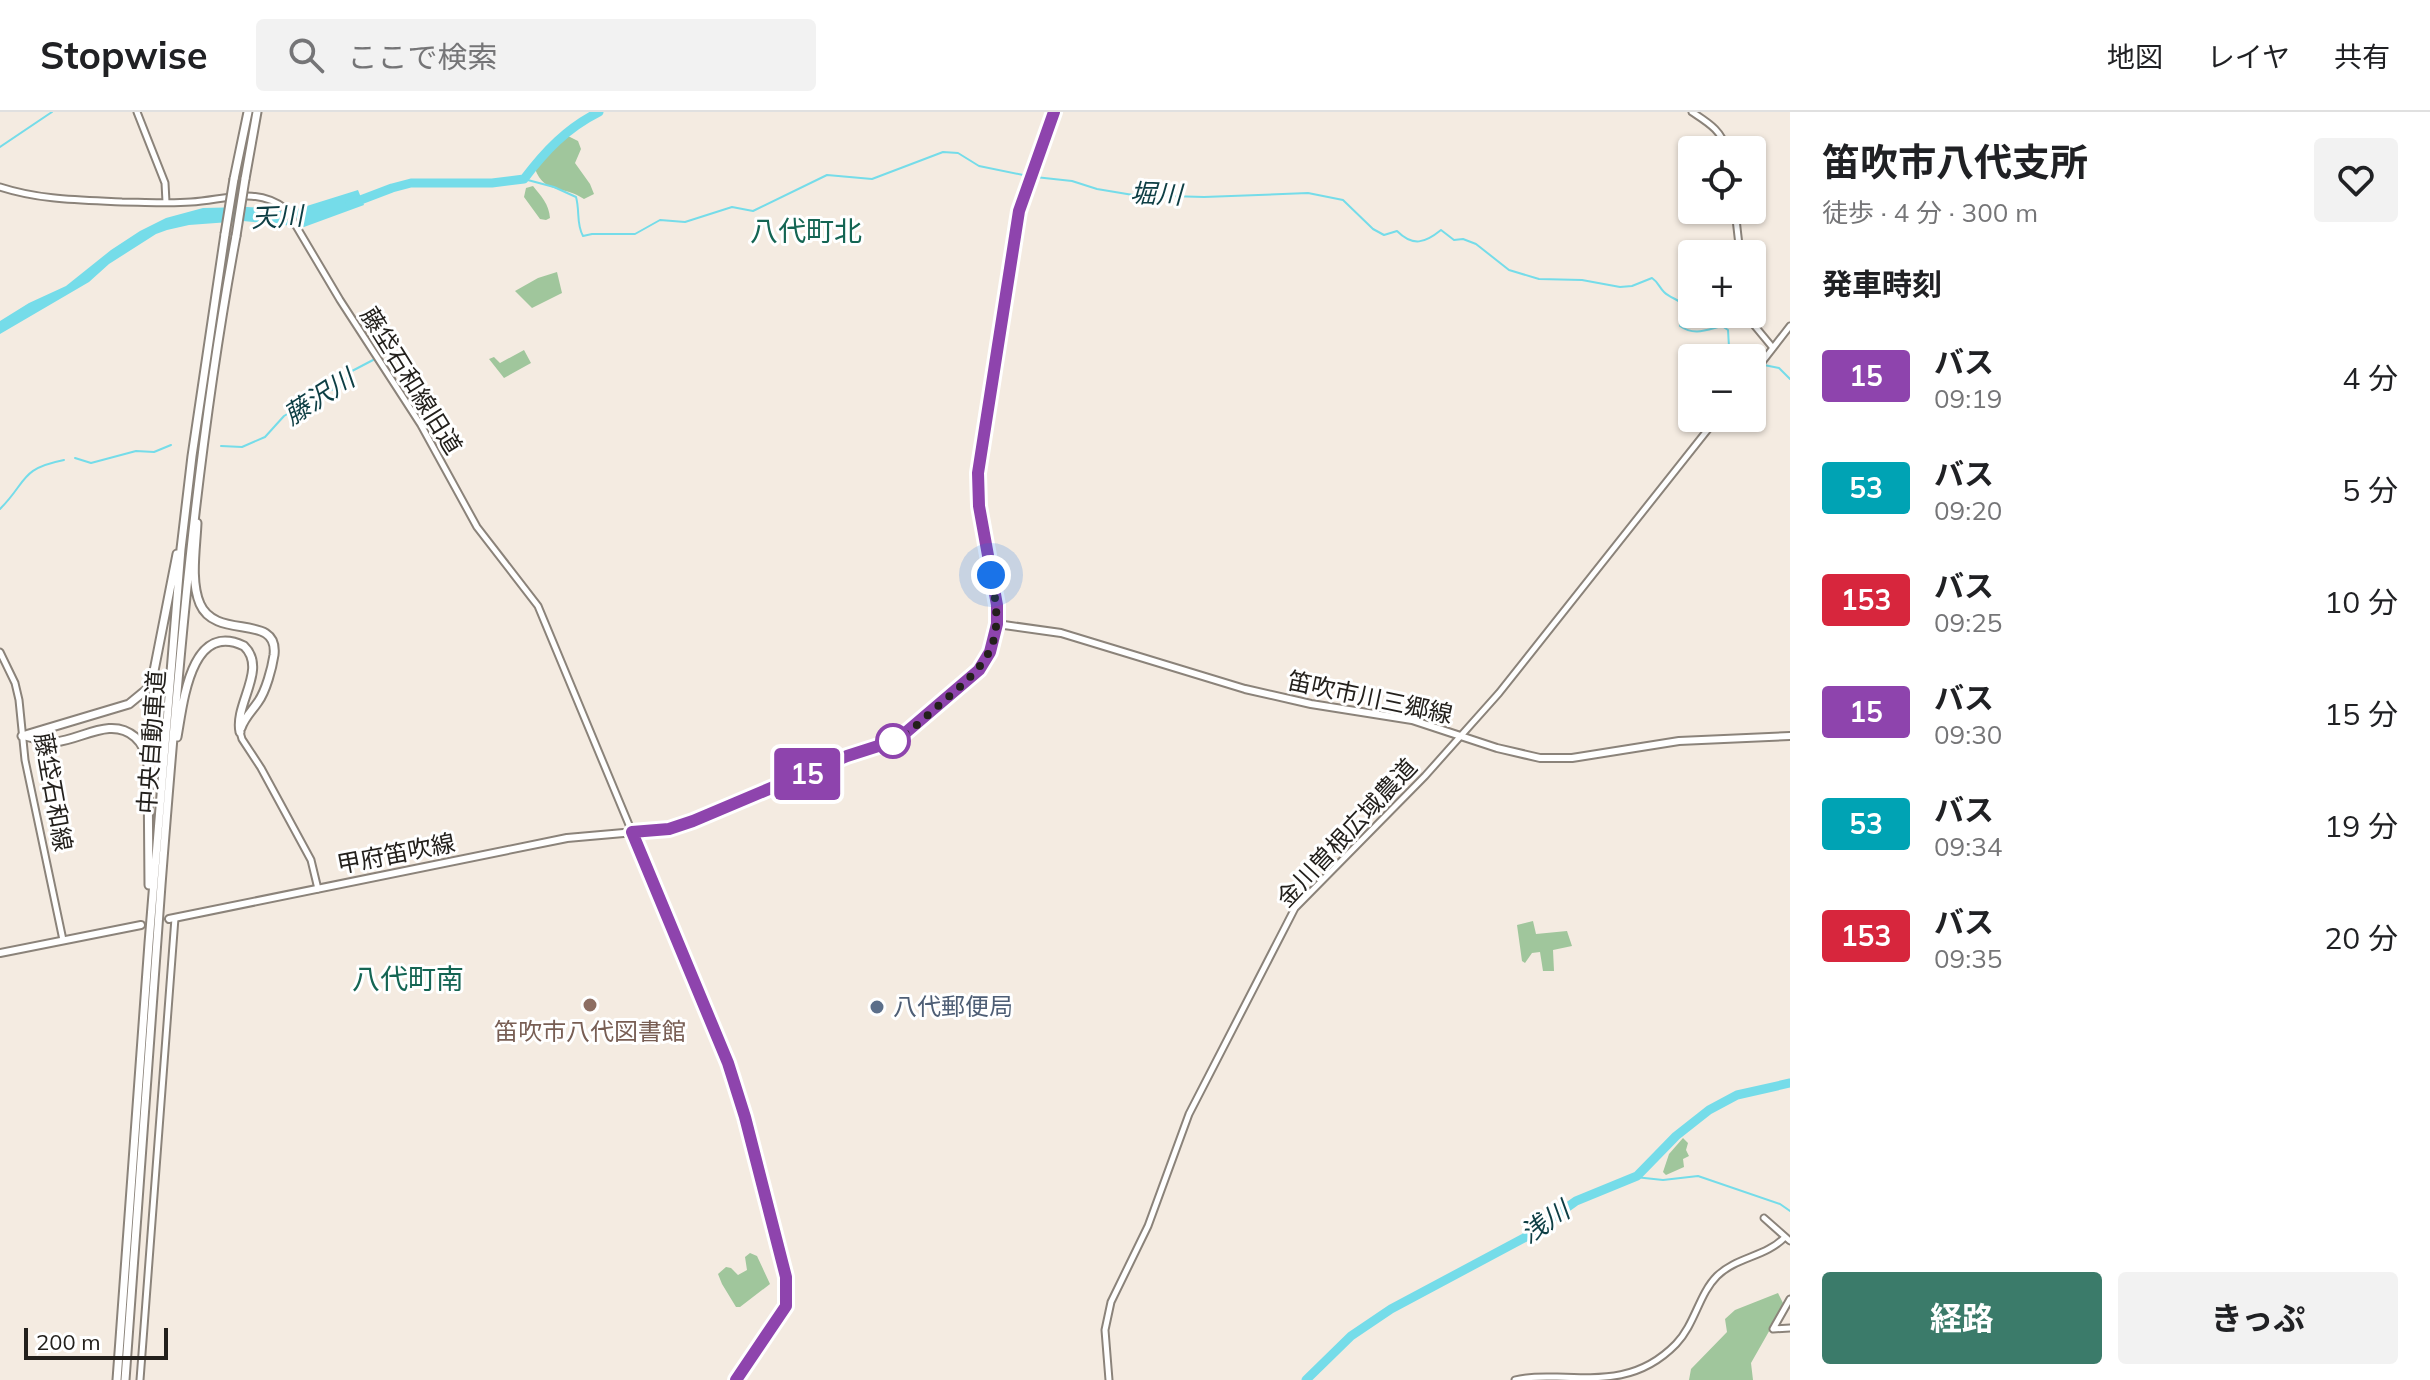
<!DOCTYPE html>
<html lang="ja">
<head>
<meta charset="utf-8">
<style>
  body { margin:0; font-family:Mulish,"Noto Sans JP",sans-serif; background:#f2f2f2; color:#202124; height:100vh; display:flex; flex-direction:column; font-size:30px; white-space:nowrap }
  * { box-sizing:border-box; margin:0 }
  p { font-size:26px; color:#757577 }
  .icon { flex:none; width:44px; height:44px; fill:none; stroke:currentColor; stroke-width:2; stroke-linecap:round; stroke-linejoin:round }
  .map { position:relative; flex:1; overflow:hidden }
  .side { display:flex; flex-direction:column; background:#fff; width:640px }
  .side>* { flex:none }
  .badge { padding:0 16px; border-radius:6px; font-size:28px; line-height:52px }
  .tools { position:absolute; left:1678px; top:24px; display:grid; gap:16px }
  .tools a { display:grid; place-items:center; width:88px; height:88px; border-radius:8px; background:#fff; box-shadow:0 2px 6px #0004; font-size:40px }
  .scale { position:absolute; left:24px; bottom:20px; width:144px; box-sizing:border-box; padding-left:8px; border:4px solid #23201c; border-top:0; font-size:22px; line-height:28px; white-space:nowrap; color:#23201c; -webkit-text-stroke:6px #fff; paint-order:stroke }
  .you { position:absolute; width:40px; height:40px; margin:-20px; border:6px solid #fff; border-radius:50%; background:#1a73e8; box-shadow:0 0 0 12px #1a73e833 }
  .map>.badge { position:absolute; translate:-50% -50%; box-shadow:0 0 0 4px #fff }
  h2 { padding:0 32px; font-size:30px; line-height:72px }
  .round { display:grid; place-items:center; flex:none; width:84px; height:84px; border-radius:8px; background:#f2f2f2 }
  .overview { display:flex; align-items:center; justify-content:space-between; height:136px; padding:0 32px }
  h1 { font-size:38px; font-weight:700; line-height:60px }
  .cta { display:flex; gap:16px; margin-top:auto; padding:16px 32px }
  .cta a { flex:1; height:92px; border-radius:8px; background:#3b7b6a; color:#fff; font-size:32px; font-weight:700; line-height:92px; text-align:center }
  .cta a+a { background:#f2f2f2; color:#202124 }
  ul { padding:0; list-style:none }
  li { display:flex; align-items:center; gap:24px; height:112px; padding:0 32px }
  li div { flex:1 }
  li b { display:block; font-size:30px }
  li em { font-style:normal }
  li .badge { min-width:88px; font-weight:700; text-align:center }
  header { display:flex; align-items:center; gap:48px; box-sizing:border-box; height:112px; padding:0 40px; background:#fff; border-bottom:2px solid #e0e0e0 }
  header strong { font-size:38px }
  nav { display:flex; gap:44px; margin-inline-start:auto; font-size:28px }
  .search { width:560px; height:72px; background:#f2f2f2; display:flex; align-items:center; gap:20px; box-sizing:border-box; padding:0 28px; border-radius:8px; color:#757577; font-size:30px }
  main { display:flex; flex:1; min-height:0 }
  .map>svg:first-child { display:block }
  .green { fill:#a0c69c }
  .water { fill:#75dce9 }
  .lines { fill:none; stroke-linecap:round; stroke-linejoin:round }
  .stream { stroke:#75dce9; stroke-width:2 }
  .river { stroke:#75dce9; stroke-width:9 }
  .secondary-casing { stroke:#8b837a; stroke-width:9 }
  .primary-casing { stroke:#8b837a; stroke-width:10 }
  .highway-casing { stroke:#8b837a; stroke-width:11 }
  .secondary { stroke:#fff; stroke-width:5 }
  .primary { stroke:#fff; stroke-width:6 }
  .highway { stroke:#fff; stroke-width:7 }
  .highway-bridge-casing { stroke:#8b837a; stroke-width:11; stroke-linecap:butt }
  .highway-bridge { stroke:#fff; stroke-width:7 }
  .line-casing { stroke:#fff; stroke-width:18 }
  .line { stroke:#8e44ad; stroke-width:12 }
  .walk { stroke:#23201c; stroke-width:8; stroke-dasharray:0 14.4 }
  .stop-dot { fill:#fff; stroke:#8e44ad; stroke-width:4 }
  .education-dot { fill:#8d6e63; stroke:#fff; stroke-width:3 }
  .service-dot { fill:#5c6f8a; stroke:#fff; stroke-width:3 }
  .labels { text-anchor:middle; stroke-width:6; stroke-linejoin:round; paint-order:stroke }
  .street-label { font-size:24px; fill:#23201c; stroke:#fff }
  .service-label { font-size:24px; fill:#4e5e75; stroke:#fff; text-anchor:start }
  .education-label { font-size:24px; fill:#785e54; stroke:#fff }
  .water-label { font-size:26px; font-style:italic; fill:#0d3e44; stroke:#fff }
  .quarter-label { font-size:28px; fill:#146553; stroke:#fff }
</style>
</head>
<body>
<header>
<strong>Stopwise</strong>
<div class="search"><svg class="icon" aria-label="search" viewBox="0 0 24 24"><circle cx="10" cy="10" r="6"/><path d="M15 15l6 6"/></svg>ここで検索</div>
<nav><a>地図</a><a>レイヤ</a><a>共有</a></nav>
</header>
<main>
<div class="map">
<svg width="1790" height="1268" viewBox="0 0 1790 1268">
  <rect width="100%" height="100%" fill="#f4ebe1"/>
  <!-- green -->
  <path class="green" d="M568,24l10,5 3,8 -6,14 15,21 4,10 -10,5c-20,-14 -39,-4 -49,-30l21,-26z
    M533,74c8,10 16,18 17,32l-4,2 -6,-1 -16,-22 2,-9z
    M557,160l5,21 -30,15 -17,-17 23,-13z
    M524,238l7,13 -27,15 -15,-19 5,-2 6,6z
    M1533,809l3,13 31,-3 5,15 -19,4 1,21h-11l-3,-19 -8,1 -7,10 -3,-2 -5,-36z
    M1683,1026l5,5 -2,7 3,6 -6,3 1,8 -18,8 -3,-3 6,-18z
    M750,1141l7,3 13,28 -30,23h-4l-14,-23 -4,-10 8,-7 5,1 7,7 9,-5 -2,-13z
    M1778,1181l6,12 -33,58 2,17h-64l2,-11 36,-37 -2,-13 10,-9z"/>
  <!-- water -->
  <path class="water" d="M358,78l6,15 -60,22 -61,-6 -54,4 -22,5 -11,4 -47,30 -20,18 -89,52v-13l29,-18 37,-17 45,-36 29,-19 26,-13 37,-10 44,-1 47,3z"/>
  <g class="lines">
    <!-- stream -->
    <path class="stream" d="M0,35l52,-35
      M1035,65l37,4 25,8 36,6 71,2 104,-4 35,7 30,29 11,6 13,-4c16,16 28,12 44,-1l13,10 9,-1 13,5 33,26 30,9 43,1 38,7 12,-1 20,-8c6,4 7,9 12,14 7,7 16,7 21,15l-5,19c14,10 26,4 42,0l6,4 1,17 13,-1 9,12
      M524,67l30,8 22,10c4,14 0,27 7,39l9,-2h43l25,-14 25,2 47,-15 21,4 74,-36 45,4 71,-27 15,1 21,13 49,10
      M1752,248l6,4
      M1764,253l15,3 11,11
      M221,334l21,1 23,-10 19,-21 38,-23 18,-6 12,-16 21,-11
      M75,346l16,5 45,-12 18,1 17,-7
      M0,397c28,-28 19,-40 64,-49
      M1635,1065l28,3 35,-4 82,28 10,7"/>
    <!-- river -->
    <path class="river" d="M350,92l42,-16 19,-5h81l32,-4c21,-28 43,-51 75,-67
      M1306,1268l45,-44 40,-27 133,-71 52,-37 61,-25 39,-40 33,-26 28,-15 53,-12"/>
    <defs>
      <path id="secondary" d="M137,0l28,71 1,19
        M1692,0c15,10 31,19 34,38
        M0,75c40,13 80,13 122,15 23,0 46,2 69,0 34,-2 65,-16 95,7l54,91 81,125 56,102 61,79 94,226
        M1735,98l5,44
        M1749,202l5,11 19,23
        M1752,263l38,-49
        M0,540l15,31 4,17 6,60 38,180
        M240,620l2,7 19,29 50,92 7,29
        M1764,1106l26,23
        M1790,1187l-17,30 17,-1
        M140,1268l35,-462
        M1109,1268l-4,-50 6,-28 37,-76 41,-112 106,-206 130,-132 74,-83 218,-275
        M1515,1268c14,-4 28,-3 42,-3 47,2 84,3 119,-33 19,-20 23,-50 41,-68 19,-19 49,-19 68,-39"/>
      <path id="primary" d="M997,512l64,9 184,56 66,15 101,16 85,28 43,10h32l107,-17 111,-5
        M632,720l96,231 17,54 41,160c1,9 3,18 1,26 -7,25 -35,56 -51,77
        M169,807l398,-81 102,-9 24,-8 154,-65 50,-16 82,-70 11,-18 4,-11 3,-36 -18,-99v-45l40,-250 35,-99
        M0,841l141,-28"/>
      <path id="highway" d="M234,67l14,-67
        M245,67l12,-67
        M197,411c-1,25 -7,58 3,81 16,37 79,8 74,51 -2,13 -8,36 -16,47 -6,9 -13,15 -17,26
        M22,624l107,-32 17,-14 7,-14 24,-122
        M24,624c10,1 21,7 31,6 26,-2 56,-26 80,-5 9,8 12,17 13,29l1,119
        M177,625c6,-32 13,-117 67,-91 24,23 -10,58 -4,86
        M117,1268l32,-437 32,-394 11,-93 33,-222
        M125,1268c12,-165 24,-330 36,-495 17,-218 35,-434 75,-649"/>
    </defs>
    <!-- secondary casing -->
    <use href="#secondary" class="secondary-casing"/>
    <!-- primary casing -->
    <use href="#primary" class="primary-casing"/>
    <!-- highway casing -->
    <use href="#highway" class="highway-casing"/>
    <!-- secondary -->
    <use href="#secondary" class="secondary"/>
    <!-- primary -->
    <use href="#primary" class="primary"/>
    <!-- highway -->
    <use href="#highway" class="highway"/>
    <defs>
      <path id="highway-bridge" d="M225,122l9,-55
        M236,124l9,-57"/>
    </defs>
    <!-- highway-bridge casing -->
    <use href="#highway-bridge" class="highway-bridge-casing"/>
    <!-- highway-bridge -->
    <use href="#highway-bridge" class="highway-bridge"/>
  </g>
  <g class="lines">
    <defs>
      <path id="line" d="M736,1268l50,-74v-29l-41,-160 -17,-54 -96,-231 37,-3 24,-8 154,-65 50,-16 82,-70 11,-18 7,-28v-19l-18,-99 -1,-33 41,-262 35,-99"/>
    </defs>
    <!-- line casing -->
    <use href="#line" class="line-casing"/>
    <!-- line -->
    <use href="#line" class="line"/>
    <!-- walk -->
    <path class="walk" d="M893,629c16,-7 30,-22 44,-34 53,-46 69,-59 54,-132"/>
  </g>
  <!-- markers -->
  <circle class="stop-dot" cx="893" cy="629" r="16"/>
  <circle class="education-dot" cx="590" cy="893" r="8"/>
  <circle class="service-dot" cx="877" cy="895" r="8"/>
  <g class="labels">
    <!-- street labels -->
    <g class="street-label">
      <text transform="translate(411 269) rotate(58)" y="8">藤垈石和線旧道</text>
      <text transform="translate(1370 586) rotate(12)" y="8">笛吹市川三郷線</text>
      <text transform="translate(152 630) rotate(-86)" y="8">中央自動車道</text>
      <text transform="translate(53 680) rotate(80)" y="8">藤垈石和線</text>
      <text transform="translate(1347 721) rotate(-47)" y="8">金川曽根広域農道</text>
      <text transform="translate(396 742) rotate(-11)" y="8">甲府笛吹線</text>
    </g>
    <!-- service labels -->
    <g class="service-label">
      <text x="893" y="903">八代郵便局</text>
    </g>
    <!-- education labels -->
    <g class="education-label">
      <text x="590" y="928">笛吹市八代図書館</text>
    </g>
    <!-- water labels -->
    <g class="water-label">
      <text transform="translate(1156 82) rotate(2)" y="9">堀川</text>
      <text transform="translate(277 105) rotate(-3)" y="9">天川</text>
      <text transform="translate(319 285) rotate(-33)" y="9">藤沢川</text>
      <text transform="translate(1545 1110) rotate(-34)" y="9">浅川</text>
    </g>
    <!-- quarter labels -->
    <g class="quarter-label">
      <text x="806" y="129">八代町北</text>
      <text x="408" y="877">八代町南</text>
    </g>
  </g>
</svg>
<div class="tools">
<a><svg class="icon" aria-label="locate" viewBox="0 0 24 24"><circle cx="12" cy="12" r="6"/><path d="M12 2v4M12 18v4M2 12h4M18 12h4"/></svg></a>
<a>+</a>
<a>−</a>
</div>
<div class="scale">200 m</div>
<div class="you" style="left:991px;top:463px"></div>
<b class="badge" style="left:807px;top:662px;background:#8e44ad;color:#fff">15</b>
</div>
<section class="side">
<div class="overview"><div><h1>笛吹市八代支所</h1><p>徒歩 · 4 分 · 300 m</p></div><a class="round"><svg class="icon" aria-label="heart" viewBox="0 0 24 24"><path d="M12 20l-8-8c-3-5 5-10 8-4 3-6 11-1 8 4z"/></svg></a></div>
<h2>発車時刻</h2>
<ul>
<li><span class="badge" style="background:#8e44ad;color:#fff">15</span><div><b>バス</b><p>09:19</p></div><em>4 分</em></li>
<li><span class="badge" style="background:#00a3b4;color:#fff">53</span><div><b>バス</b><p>09:20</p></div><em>5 分</em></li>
<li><span class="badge" style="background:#d7263d;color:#fff">153</span><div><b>バス</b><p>09:25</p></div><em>10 分</em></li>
<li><span class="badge" style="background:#8e44ad;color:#fff">15</span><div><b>バス</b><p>09:30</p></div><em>15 分</em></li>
<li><span class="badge" style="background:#00a3b4;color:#fff">53</span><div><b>バス</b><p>09:34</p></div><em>19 分</em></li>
<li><span class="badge" style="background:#d7263d;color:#fff">153</span><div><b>バス</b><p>09:35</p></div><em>20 分</em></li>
</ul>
<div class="cta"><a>経路</a><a>きっぷ</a></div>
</section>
</main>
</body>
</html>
